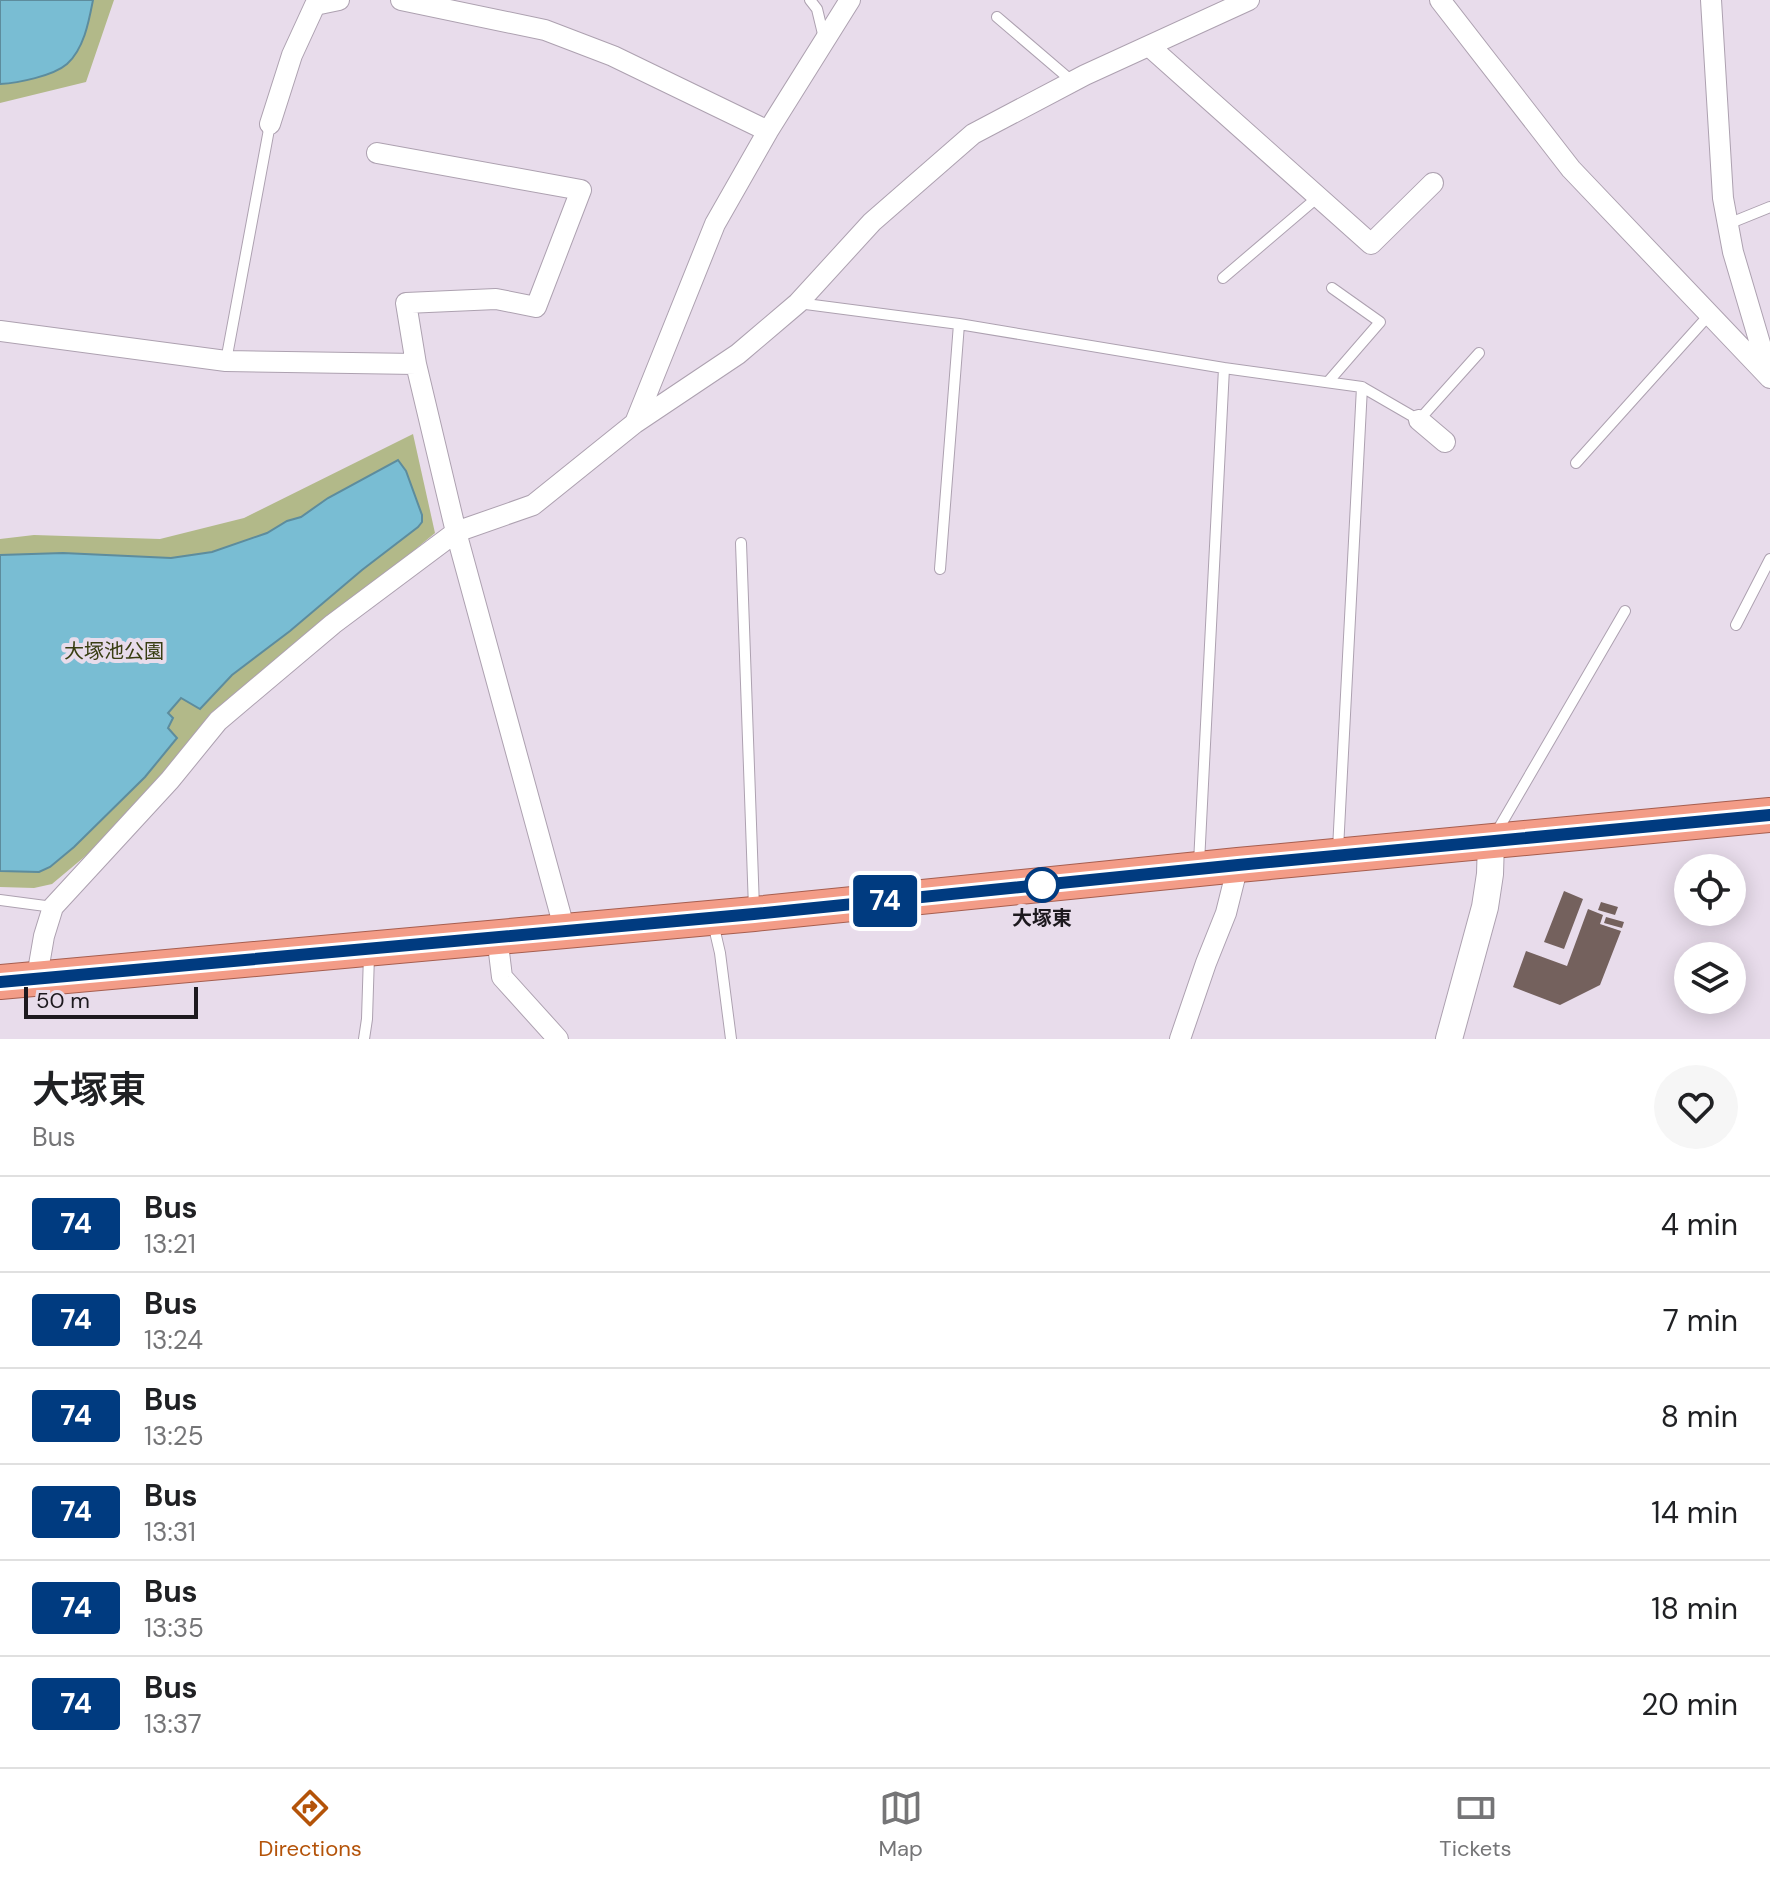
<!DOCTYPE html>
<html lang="en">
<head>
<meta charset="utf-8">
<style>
  body { margin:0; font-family:"DM Sans","Noto Sans JP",sans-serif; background:#f6f6f6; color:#202124; height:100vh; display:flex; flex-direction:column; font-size:30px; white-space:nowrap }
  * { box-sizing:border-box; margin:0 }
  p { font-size:26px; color:#757577 }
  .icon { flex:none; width:44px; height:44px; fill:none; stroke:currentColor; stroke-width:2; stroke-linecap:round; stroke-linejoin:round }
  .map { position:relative; height:1039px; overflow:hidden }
  .details { display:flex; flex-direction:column; background:#fff; flex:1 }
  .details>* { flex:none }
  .badge { padding:0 16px; border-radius:6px; font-size:28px; line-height:52px }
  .controls { position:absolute; left:1674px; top:854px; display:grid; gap:16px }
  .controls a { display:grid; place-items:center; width:72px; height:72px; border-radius:50%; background:#fff; box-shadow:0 4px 20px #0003; font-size:40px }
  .scale { position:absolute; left:24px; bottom:20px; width:174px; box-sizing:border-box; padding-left:8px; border:4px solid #1d191e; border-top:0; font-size:22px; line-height:28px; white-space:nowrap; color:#1d191e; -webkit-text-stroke:6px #e8dceb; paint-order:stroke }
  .map>.badge { position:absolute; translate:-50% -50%; box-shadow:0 0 0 4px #fff }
  .round { display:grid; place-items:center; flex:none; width:84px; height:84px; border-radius:42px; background:#f6f6f6 }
  .headline { display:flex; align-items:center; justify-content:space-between; height:136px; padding:0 32px }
  h1 { font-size:38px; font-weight:600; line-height:60px }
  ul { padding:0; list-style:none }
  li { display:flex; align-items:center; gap:24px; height:96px; padding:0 32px; border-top:2px solid #e0e0e0 }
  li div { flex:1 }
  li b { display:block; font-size:30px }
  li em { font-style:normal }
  li .badge { min-width:88px; font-weight:700; text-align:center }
  .dock { display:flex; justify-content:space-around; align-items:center; height:112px; border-top:2px solid #e0e0e0; background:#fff; font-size:22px; color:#757577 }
  .dock a { display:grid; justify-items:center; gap:4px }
  .dock .active { color:#b45309 }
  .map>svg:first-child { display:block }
  .green { fill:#b2b989 }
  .water { fill:#79bdd3; stroke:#5d8c9d; stroke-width:2 }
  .building { fill:#74615d }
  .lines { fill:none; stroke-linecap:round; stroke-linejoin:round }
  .service-casing { stroke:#ada1b0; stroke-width:12 }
  .minor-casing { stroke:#ada1b0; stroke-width:22 }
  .tertiary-casing { stroke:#ada1b0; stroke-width:28 }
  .trunk-casing { stroke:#a65e4f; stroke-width:36 }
  .service { stroke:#fff; stroke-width:10 }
  .minor { stroke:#fff; stroke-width:20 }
  .tertiary { stroke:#fff; stroke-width:26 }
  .trunk { stroke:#f39c87; stroke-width:34 }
  .line-casing { stroke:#fff; stroke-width:18 }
  .line { stroke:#003b80; stroke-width:12 }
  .stop-dot { fill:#fff; stroke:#003b80; stroke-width:4 }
  .labels { text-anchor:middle; stroke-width:8; stroke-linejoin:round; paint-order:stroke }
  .park-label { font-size:20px; fill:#393e12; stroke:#e8dceb }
  .stop-label { font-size:20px; font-weight:bold; fill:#1d191e; stroke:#e8dceb }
</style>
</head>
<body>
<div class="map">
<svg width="1770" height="1039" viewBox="0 0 1770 1039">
  <rect width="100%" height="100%" fill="#e8dceb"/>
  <!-- green -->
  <path class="green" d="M0,0h114l-28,82 -86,21z
    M413,434l22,99 -93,77 -131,103 -91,114 -68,57 -18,4 -34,-1v-348l34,-4 126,4 84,-21z"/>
  <!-- water -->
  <path class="water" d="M0,0h93c-4,21 -9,49 -26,64 -14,12 -49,19 -67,20z
    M398,460l8,11 16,44v7l-4,5 -56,43 -72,61 -58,44 -32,34 -19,-11 -13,15 5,5 -5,10 9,10 -32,39 -71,70 -24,20 -11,5 -39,-1v-316l63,-2 108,5 41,-6 55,-19 20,-12 14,-4 27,-19z"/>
  <!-- building -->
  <path class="building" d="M1564,891l19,8 -19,50 -20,-7z
    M1601,902l17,5 -3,8 -17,-5z
    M1588,909l15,6 -3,9 21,7 -21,54 -40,20 -47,-18 13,-36 41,15z
    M1606,917l18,5 -2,6 -18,-5z"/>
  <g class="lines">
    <defs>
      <path id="service" d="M810,0l7,9 7,29
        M997,17l76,65
        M1728,224l42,-17
        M1223,278l95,-81
        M798,303l161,21 265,44 -25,495
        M226,361l44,-237
        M1224,368l138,19 -24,462
        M1328,382l52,-60 -48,-34
        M1362,387l57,33 60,-67
        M1576,463l133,-148
        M741,543l13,365
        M940,569l19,-245
        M1736,625l34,-66
        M1496,833l129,-222
        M0,900l53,7
        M713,923l7,30 11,86
        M364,1039l3,-20 2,-64"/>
      <path id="minor" d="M401,0l144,30 68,26 155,75
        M1440,0l131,169 199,209
        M1711,0l12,198 10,54 36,122
        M1149,46l222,198 62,-61
        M270,124l22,-69 23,-50 24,-5
        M377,153l204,37 -45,117 -40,-8 -90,4 10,61
        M0,331l226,30 190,3 40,168 109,399
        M1419,420l26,22
        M635,423l80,-199 53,-93 82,-131
        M497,936l5,41 56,62
        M50,979l-11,-14 5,-29 9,-29 117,-127 48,-59 115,-97 123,-92 77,-27 102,-82 103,-69 60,-51 74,-81 101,-88 112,-59 164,-75
        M1180,1039l26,-76 20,-50 12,-48"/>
      <path id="tertiary" d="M1449,1039l36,-132 5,-33 1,-33"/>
      <path id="trunk" d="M0,982l754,-68 484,-49 532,-50"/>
    </defs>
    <!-- service casing -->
    <use href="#service" class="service-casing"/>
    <!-- minor casing -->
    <use href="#minor" class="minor-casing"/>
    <!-- tertiary casing -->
    <use href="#tertiary" class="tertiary-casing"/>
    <!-- trunk casing -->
    <use href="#trunk" class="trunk-casing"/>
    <!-- service -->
    <use href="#service" class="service"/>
    <!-- minor -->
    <use href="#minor" class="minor"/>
    <!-- tertiary -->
    <use href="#tertiary" class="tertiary"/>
    <!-- trunk -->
    <use href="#trunk" class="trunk"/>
  </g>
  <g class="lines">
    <defs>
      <path id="line" d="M0,982l754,-68 484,-49 532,-50"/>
    </defs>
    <!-- line casing -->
    <use href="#line" class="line-casing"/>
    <!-- line -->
    <use href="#line" class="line"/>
  </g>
  <!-- markers -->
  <circle class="stop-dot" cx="1042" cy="885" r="16"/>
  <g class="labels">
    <!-- park labels -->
    <g class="park-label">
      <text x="114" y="658">大塚池公園</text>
    </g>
    <!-- stop labels -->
    <g class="stop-label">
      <text x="1042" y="925">大塚東</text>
    </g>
  </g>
</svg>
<div class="controls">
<a><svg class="icon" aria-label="locate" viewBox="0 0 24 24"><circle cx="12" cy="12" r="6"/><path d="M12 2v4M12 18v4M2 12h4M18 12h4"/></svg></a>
<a><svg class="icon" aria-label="layers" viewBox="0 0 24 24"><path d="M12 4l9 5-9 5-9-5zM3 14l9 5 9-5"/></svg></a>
</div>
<div class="scale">50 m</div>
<b class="badge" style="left:885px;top:901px;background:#003b80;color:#fff">74</b>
</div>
<section class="details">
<div class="headline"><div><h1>大塚東</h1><p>Bus</p></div><a class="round"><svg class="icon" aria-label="heart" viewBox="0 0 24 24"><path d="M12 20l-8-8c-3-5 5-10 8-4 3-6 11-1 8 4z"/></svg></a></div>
<ul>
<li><span class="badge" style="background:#003b80;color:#fff">74</span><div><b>Bus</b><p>13:21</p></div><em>4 min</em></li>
<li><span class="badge" style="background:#003b80;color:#fff">74</span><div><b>Bus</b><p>13:24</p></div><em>7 min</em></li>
<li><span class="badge" style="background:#003b80;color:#fff">74</span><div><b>Bus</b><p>13:25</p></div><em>8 min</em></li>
<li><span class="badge" style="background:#003b80;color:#fff">74</span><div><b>Bus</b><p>13:31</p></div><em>14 min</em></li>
<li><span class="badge" style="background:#003b80;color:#fff">74</span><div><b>Bus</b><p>13:35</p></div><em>18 min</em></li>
<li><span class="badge" style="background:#003b80;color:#fff">74</span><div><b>Bus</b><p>13:37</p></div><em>20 min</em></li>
</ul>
</section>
<nav class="dock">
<a class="active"><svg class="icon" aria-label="directions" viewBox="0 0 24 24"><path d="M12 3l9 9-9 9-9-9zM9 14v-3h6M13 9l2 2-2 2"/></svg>Directions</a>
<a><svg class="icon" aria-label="map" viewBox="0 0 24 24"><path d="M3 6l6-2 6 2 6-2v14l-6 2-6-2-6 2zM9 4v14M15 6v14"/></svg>Map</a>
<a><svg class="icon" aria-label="tickets" viewBox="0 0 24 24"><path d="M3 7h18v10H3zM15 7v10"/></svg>Tickets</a>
</nav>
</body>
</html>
